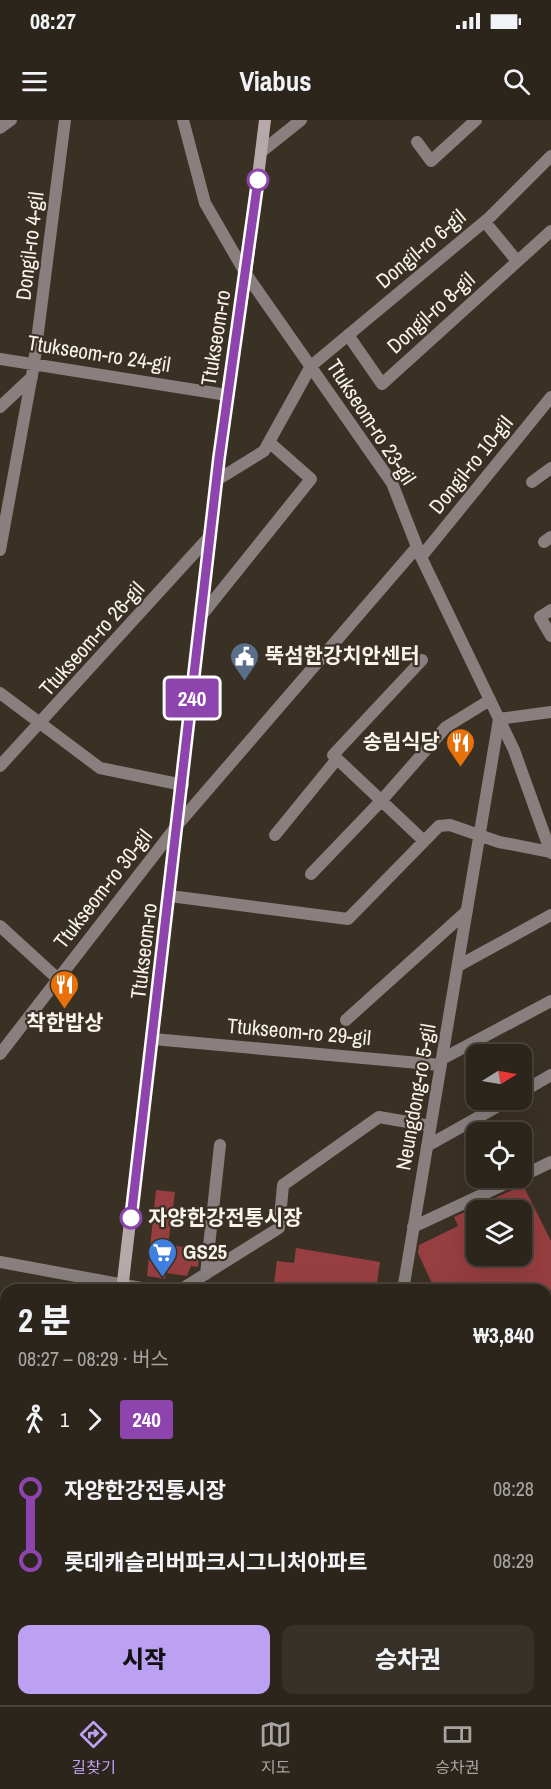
<!DOCTYPE html>
<html lang="ko">
<head>
<meta charset="utf-8">
<style>
  body { margin:0; font-family:"Archivo Narrow","Noto Sans KR",sans-serif; background:#383129; color:#f1f3f6; height:100vh; display:flex; flex-direction:column; font-size:22px; white-space:nowrap }
  * { box-sizing:border-box; margin:0 }
  p { font-size:20px; color:#a6a5a3 }
  .icon { flex:none; width:33px; height:33px; fill:none; stroke:currentColor; stroke-width:2; stroke-linecap:round; stroke-linejoin:round }
  .map { position:relative; flex:1; overflow:hidden }
  .panel { position:absolute; left:0px; top:1164px; width:552px; height:422px; display:flex; flex-direction:column; background:#2c251c; border-radius:18px 18px 0 0; box-shadow:0 6px 24px #0002,0 0 0 2px #48423b }
  .panel>* { flex:none }
  .badge { padding:0 12px; border-radius:4px; font-size:21px; line-height:39px }
  .needle { width:39px; rotate:79deg }
  .fabs { position:absolute; left:466px; top:924px; display:grid; gap:12px }
  .fabs a { display:grid; place-items:center; width:66px; height:66px; border-radius:12px; background:#2c251c; box-shadow:0 6px 24px #0002,0 0 0 2px #48423b; font-size:30px }
  .map>.badge { position:absolute; translate:-50% -50%; box-shadow:0 0 0 3px #fff }
  .legs { display:flex; align-items:center; gap:9px; height:66px; padding:0 18px; font-size:20px }
  .legs p { margin-inline-start:auto }
  .headline { display:flex; align-items:center; justify-content:space-between; height:102px; padding:0 18px }
  h1 { font-size:33px; font-weight:800; line-height:45px }
  .button { display:flex; gap:12px; margin-top:auto; padding:12px 18px }
  .button a { flex:1; height:69px; border-radius:12px; background:#bca0f2; color:#111; font-size:24px; font-weight:800; line-height:69px; text-align:center }
  .button a+a { background:#383129; color:#f1f3f6 }
  ul { padding:0 18px; list-style:none }
  li { display:flex; align-items:center; gap:21px; height:72px; font-size:22px }
  li i { display:grid; place-items:center; width:9px; height:100%; margin:0 8px; background:currentColor }
  li i::after { content:''; width:15px; height:15px; margin:-8px; border:4px solid; border-radius:50%; background:#2c251c }
  li p { margin-inline-start:auto }
  li:first-child i { background:linear-gradient(#0000 50%,currentColor 0) }
  li:last-child i { background:linear-gradient(currentColor 50%,#0000 0) }
  .status { display:flex; justify-content:space-between; align-items:center; height:42px; padding:0 30px; background:#2c251c; direction:ltr }
  .status svg { height:16px; fill:currentColor }
  header { display:flex; justify-content:space-between; align-items:center; height:78px; padding:0 18px; background:#2c251c; font-size:27px; font-weight:800 }
  .menu { display:flex; justify-content:space-around; align-items:center; height:84px; border-top:2px solid #48423b; background:#2c251c; font-size:16px; color:#a6a5a3 }
  .menu a { display:grid; justify-items:center; gap:3px }
  .menu .active { color:#bca0f2 }
  .map>svg:first-child { display:block }
  .built { fill:#473a28 }
  .green { fill:#4c4f05 }
  .building { fill:#973e40; fill-rule:evenodd }
  .lines { fill:none; stroke-linecap:round; stroke-linejoin:round }
  .minor { stroke:#887f7e; stroke-width:12 }
  .secondary { stroke:#b7a9a9; stroke-width:12 }
  .trunk { stroke:#edd9d8; stroke-width:16 }
  .rail { stroke:#9a9289; stroke-width:4.5; stroke-dasharray:9 4.5; stroke-linecap:butt }
  .line-1-casing { stroke:#fff; stroke-width:14 }
  .line-1 { stroke:#8e44ad; stroke-width:9 }
  .stop-1-dot { fill:#fff; stroke:#8e44ad; stroke-width:3 }
  .labels { text-anchor:middle; stroke-width:4.5; stroke-linejoin:round; paint-order:stroke }
  .street-label { font-size:21px; fill:#f9f3ec; stroke:#3a3125 }
  .poi-label { font-size:21px; font-weight:bold; fill:#f9f3ec; stroke:#3a3125; text-anchor:start }
  .stop-label { font-size:21px; font-weight:bold; fill:#f9f3ec; stroke:#3a3125; text-anchor:start }
</style>
</head>
<body>
<div class="status"><b>08:27</b><svg viewBox="0 0 49 12"><path d="M0 12V9h3v3zM5 12V6h3v6zM10 12V3h3v9zM15 12V0h3v12zM26 1h20v11H26zM47 4h2v5h-2z"/></svg></div>
<header><svg class="icon" aria-label="menu" viewBox="0 0 24 24"><path d="M4 6h16M4 12h16M4 18h16"/></svg>Viabus<svg class="icon" aria-label="search" viewBox="0 0 24 24"><circle cx="10" cy="10" r="6"/><path d="M15 15l6 6"/></svg></header>
<div class="map">
<svg width="551" height="1585" viewBox="0 0 551 1585">
  <rect width="100%" height="100%" fill="#3a3125"/>
  <!-- built -->
  <path class="built" d="M0,1451l6,1v128h32l-1,5h-37z"/>
  <!-- green -->
  <path class="green" d="M0,1275l6,6v75l-6,-1z"/>
  <!-- building -->
  <path class="building" d="M523,1065l28,56v49h-116l-17,-37 1,-8 39,-19 -4,-9zM477,1090h45v46h-45z
    M156,1070l19,2 -7,53 32,4 -2,18 -7,-1 -4,10 -21,-3 -1,6 -18,-3z
    M296,1128l84,14 -4,28h-103l4,-29 17,2z"/>
  <g class="lines">
    <!-- minor -->
    <path class="minor" d="M183,0l22,83 41,71 146,209 29,74 93,193 37,103
      M0,8l11,-8
      M417,22l14,19 45,-41
      M261,32l40,-32
      M485,102l32,39
      M348,215l34,49 169,-153
      M0,239l227,36
      M0,287l32,-30
      M217,360l47,-29 47,-85 179,-149 61,-61
      M532,362l19,-14
      M544,422l7,-5
      M0,430l34,-186 31,-244
      M421,437l130,-160
      M551,490l-11,7 11,19
      M201,496l110,-137 -42,-37
      M422,540l-89,95 91,86
      M0,573l100,75 83,17
      M0,646l210,-230
      M275,715l62,-76
      M311,754l70,-73 65,-74 44,-27
      M170,776l178,23 91,-93 11,-1 49,17 52,10
      M0,806l58,53
      M458,846l93,-51
      M346,900l121,-109
      M153,919l288,26
      M0,934l179,-231 238,-276
      M442,939l109,-58
      M522,972l29,-17
      M427,1026l82,-46
      M522,1056l29,-14
      M413,1107l105,-49
      M0,1142l152,28
      M206,1154l14,-129
      M180,1170l99,-62 4,-43 96,-68 51,9
      M403,1170l96,-571 52,-7
      M546,1230h5
      M546,1407l5,-32
      M509,1585l1,-5"/>
    <!-- secondary -->
    <path class="secondary" d="M122,1170l105,-895 19,-121 19,-154
      M0,1370l6,1
      M0,1412l6,1
      M546,1449l5,1
      M546,1504h5
      M60,1585l1,-5"/>
    <!-- trunk -->
    <path class="trunk" d="M0,1381l6,1
      M546,1473h5"/>
    <!-- rail -->
    <path class="rail" d="M0,1384l6,1
      M0,1394l6,1
      M546,1473l5,1
      M546,1483l5,1"/>
  </g>
  <g class="lines">
    <defs>
      <path id="line-1" d="M131,1098l88,-760 39,-278"/>
    </defs>
    <!-- line-1 casing -->
    <use href="#line-1" class="line-1-casing"/>
    <!-- line-1 -->
    <use href="#line-1" class="line-1"/>
  </g>
  <!-- icons -->
  <defs>
    <symbol id="civic-pin" viewBox="-11 -11 22 30"><path d="M0 17L-7.5 6A9.5 9.5 0 1 1 7.5 6Z" fill="#5c6f8a" stroke="#3a3125"/><path d="M-.6-6.5H3V-4.5H.6V-3L4-1V1h2V6H-6V1h2V-1L-.6-3ZM-1.2 2.5V6h2.4V2.5Z" fill="#fff"/></symbol>
    <symbol id="restaurant-pin" viewBox="-11 -11 22 30"><path d="M0 17L-7.5 6A9.5 9.5 0 1 1 7.5 6Z" fill="#e8710a" stroke="#3a3125"/><path d="M-5-6h1v4h1v-4h1v4h1v-4h1v5L-1.5 .5V6h-2V.5L-5-1ZM5-6V6H3V1.5H1.5Q1.5-4 5-6Z" fill="#fff"/></symbol>
    <symbol id="supermarket-pin" viewBox="-11 -11 22 30"><path d="M0 17L-7.5 6A9.5 9.5 0 1 1 7.5 6Z" fill="#3f7fe0" stroke="#3a3125"/><path d="M-6-5.5h2.5l.6 2H6L4.5 2H-2.5L-4.4-4H-6ZM-1.5 3.2a1.3 1.3 0 1 0 .1 0ZM3 3.2a1.3 1.3 0 1 0 .1 0Z" fill="#fff"/></symbol>
  </defs>
  <g fill-rule="evenodd">
    <use href="#civic-pin" x="228" y="520" width="33" height="45"/>
    <use href="#restaurant-pin" x="444" y="606" width="33" height="45"/>
    <use href="#restaurant-pin" x="48" y="848" width="33" height="45"/>
    <use href="#supermarket-pin" x="146" y="1116" width="33" height="45"/>
  </g>
  <!-- markers -->
  <g class="stop-1-dot">
    <circle cx="258" cy="60" r="10"/>
    <circle cx="131" cy="1098" r="10"/>
  </g>
  <g class="labels">
    <!-- street labels -->
    <g class="street-label">
      <text transform="translate(30 126) rotate(-83)" y="7">Dongil-ro 4-gil</text>
      <text transform="translate(421 129) rotate(-40)" y="7">Dongil-ro 6-gil</text>
      <text transform="translate(431 193) rotate(-42)" y="7">Dongil-ro 8-gil</text>
      <text transform="translate(216 218) rotate(-81)" y="7">Ttukseom-ro</text>
      <text transform="translate(99 234) rotate(9)" y="7">Ttukseom-ro 24-gil</text>
      <text transform="translate(371 302) rotate(57)" y="7">Ttukseom-ro 23-gil</text>
      <text transform="translate(471 345) rotate(-51)" y="7">Dongil-ro 10-gil</text>
      <text transform="translate(92 519) rotate(-48)" y="7">Ttukseom-ro 26-gil</text>
      <text transform="translate(103 769) rotate(-52)" y="7">Ttukseom-ro 30-gil</text>
      <text transform="translate(144 831) rotate(-83)" y="7">Ttukseom-ro</text>
      <text transform="translate(299 912) rotate(5)" y="7">Ttukseom-ro 29-gil</text>
      <text transform="translate(416 977) rotate(-80)" y="7">Neungdong-ro 5-gil</text>
    </g>
    <!-- poi labels -->
    <g class="poi-label">
      <text x="265" y="543">뚝섬한강치안센터</text>
      <text x="440" y="629" text-anchor="end">송림식당</text>
      <text x="65" y="910" text-anchor="middle">착한밥상</text>
      <text x="183" y="1139">GS25</text>
    </g>
    <!-- stop labels -->
    <g class="stop-label">
      <text x="148" y="1105">자양한강전통시장</text>
    </g>
  </g>
</svg>
<div class="fabs">
<a><svg class="needle" viewBox="-14 -14 28 28"><path d="M0-13l5 13h-10z" fill="#e53935"/><path d="M0 13l5-13h-10z" fill="#a6a5a3"/></svg></a>
<a><svg class="icon" aria-label="locate" viewBox="0 0 24 24"><circle cx="12" cy="12" r="6"/><path d="M12 2v4M12 18v4M2 12h4M18 12h4"/></svg></a>
<a><svg class="icon" aria-label="layers" viewBox="0 0 24 24"><path d="M12 4l9 5-9 5-9-5zM3 14l9 5 9-5"/></svg></a>
</div>
<b class="badge" style="left:192px;top:578px;background:#8e44ad;color:#fff">240</b>
<section class="panel">
<div class="headline"><div><h1>2 분</h1><p>08:27 – 08:29 · 버스</p></div><b>₩3,840</b></div>
<div class="legs"><svg class="icon" aria-label="walk" viewBox="0 0 24 24"><circle cx="13" cy="4" r="2"/><path d="M13 8l-2 6 4 7M11 14l-3 7M7 12l3-4h3l4 4"/></svg>1<svg class="icon" aria-label="forward" viewBox="0 0 24 24"><path d="M9 5l7 7-7 7"/></svg><b class="badge" style="background:#8e44ad;color:#fff">240</b></div>
<ul>
<li><i style="color:#8e44ad"></i><b>자양한강전통시장</b><p>08:28</p></li>
<li><i style="color:#8e44ad"></i><b>롯데캐슬리버파크시그니처아파트</b><p>08:29</p></li>
</ul>
<div class="button"><a>시작</a><a>승차권</a></div>
</section>
</div>
<nav class="menu">
<a class="active"><svg class="icon" aria-label="directions" viewBox="0 0 24 24"><path d="M12 3l9 9-9 9-9-9zM9 14v-3h6M13 9l2 2-2 2"/></svg>길찾기</a>
<a><svg class="icon" aria-label="map" viewBox="0 0 24 24"><path d="M3 6l6-2 6 2 6-2v14l-6 2-6-2-6 2zM9 4v14M15 6v14"/></svg>지도</a>
<a><svg class="icon" aria-label="tickets" viewBox="0 0 24 24"><path d="M3 7h18v10H3zM15 7v10"/></svg>승차권</a>
</nav>
</body>
</html>
